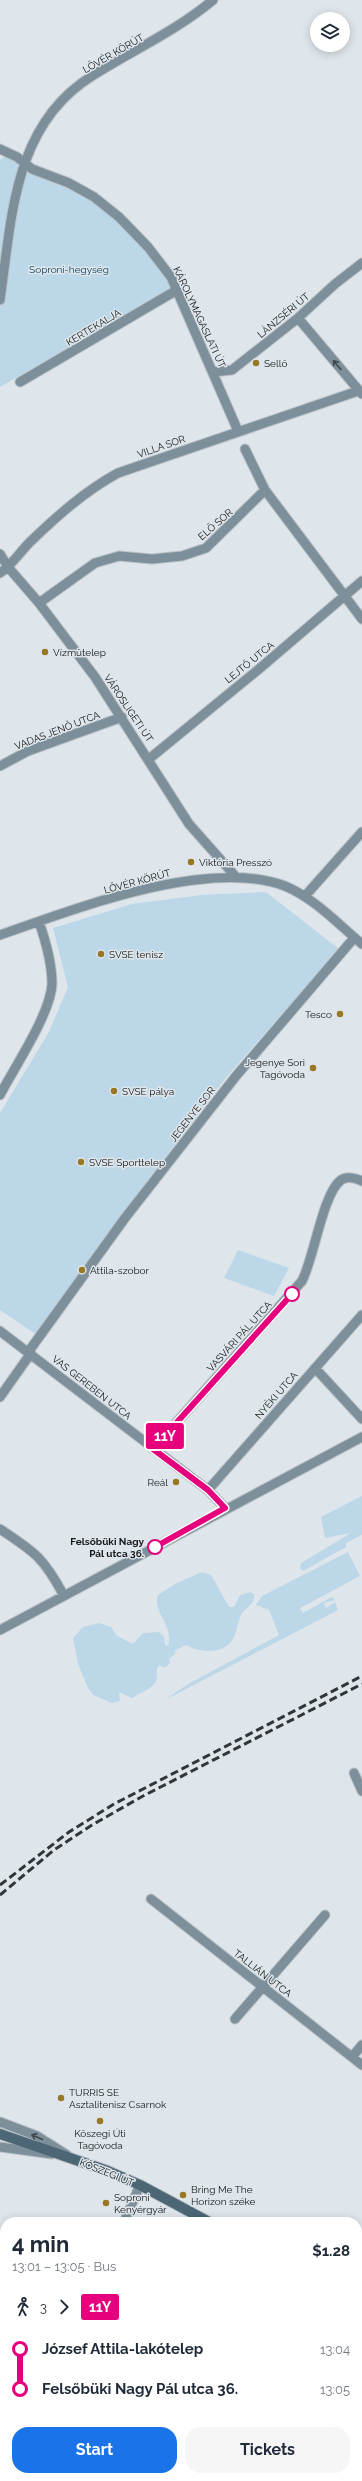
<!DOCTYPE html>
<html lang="en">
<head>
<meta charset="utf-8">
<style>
  body { margin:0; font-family:Raleway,sans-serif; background:#f6f6f7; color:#1f2937; height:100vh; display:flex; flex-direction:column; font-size:15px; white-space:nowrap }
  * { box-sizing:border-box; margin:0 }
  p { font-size:13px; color:#747a83 }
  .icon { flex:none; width:22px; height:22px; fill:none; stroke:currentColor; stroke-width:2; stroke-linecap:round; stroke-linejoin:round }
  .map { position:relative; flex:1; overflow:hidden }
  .drawer { position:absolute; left:0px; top:2217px; width:362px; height:264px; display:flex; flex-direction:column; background:#fff; border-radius:16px 16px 0 0; box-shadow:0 2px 10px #0003 }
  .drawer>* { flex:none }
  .badge { padding:0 8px; border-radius:3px; font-size:14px; line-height:26px }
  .tools { position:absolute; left:310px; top:12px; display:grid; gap:8px }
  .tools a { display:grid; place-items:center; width:40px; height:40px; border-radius:50%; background:#fff; box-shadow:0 2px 10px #0003; font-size:20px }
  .map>.badge { position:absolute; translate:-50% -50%; box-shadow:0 0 0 2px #fff }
  .legs { display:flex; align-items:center; gap:6px; height:44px; padding:0 12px; font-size:13px }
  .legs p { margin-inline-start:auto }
  .head { display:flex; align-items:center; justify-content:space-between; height:68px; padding:0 12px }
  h1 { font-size:22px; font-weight:700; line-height:30px }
  .action { display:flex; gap:8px; margin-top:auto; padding:8px 12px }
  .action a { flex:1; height:46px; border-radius:16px; background:#1a73e8; color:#fff; font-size:16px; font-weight:700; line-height:46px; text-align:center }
  .action a+a { background:#f6f6f7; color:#1f2937 }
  ul { padding:0 12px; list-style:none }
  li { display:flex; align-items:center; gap:14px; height:40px; font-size:15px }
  li i { display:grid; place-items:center; width:6px; height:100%; margin:0 5px; background:currentColor }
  li i::after { content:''; width:10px; height:10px; margin:-5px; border:3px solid; border-radius:50%; background:#fff }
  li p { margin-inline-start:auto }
  li:first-child i { background:linear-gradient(#0000 50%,currentColor 0) }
  li:last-child i { background:linear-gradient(currentColor 50%,#0000 0) }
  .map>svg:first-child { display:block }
  .green { fill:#bbd7e8 }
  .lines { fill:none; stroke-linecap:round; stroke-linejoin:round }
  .stream { stroke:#688698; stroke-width:3 }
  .street-casing { stroke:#bac1c5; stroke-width:11 }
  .secondary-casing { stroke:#bac1c5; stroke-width:12 }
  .street { stroke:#7d8f9a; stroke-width:9 }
  .secondary { stroke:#4c6675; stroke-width:10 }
  .rail { stroke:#333638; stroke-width:3; stroke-dasharray:8 4; stroke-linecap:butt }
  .oneway { stroke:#3f474d }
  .line-1-casing { stroke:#fff; stroke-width:9 }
  .line-1 { stroke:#e6007e; stroke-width:6 }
  .poi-dot { fill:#9a7722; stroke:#dee6eb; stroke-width:1.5 }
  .stop-1-dot { fill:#fff; stroke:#e6007e; stroke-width:2 }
  .labels { text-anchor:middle; stroke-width:3; stroke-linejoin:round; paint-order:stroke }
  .street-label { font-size:10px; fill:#151719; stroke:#dee6eb }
  .park-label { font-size:10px; fill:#0c425d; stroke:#dee6eb }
  .poi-label { font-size:10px; fill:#151719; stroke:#dee6eb; text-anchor:start }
  .stop-label { font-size:10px; font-weight:bold; fill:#151719; stroke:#dee6eb; text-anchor:end }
</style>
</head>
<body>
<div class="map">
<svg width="362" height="2481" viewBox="0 0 362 2481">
  <rect width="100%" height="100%" fill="#dee6eb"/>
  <!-- green -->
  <path class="green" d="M0,153c29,14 64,27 91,44 34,22 59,59 83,90l-174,100v-227l4,-3z
    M266,892l73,57 -111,126 -105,137 -86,123 -37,-25v-197l49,-81 19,-45 -15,-59 79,-24 69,-9z
    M238,1250l51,18 -15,28 -50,-18z
    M362,1496v39l-16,8v4l-43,24 -3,-3 1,-5 50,-30 -26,5 -4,-21z
    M348,1552l12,24 -60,32 3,5 29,-16 3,3 -11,3 2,5 9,-6 3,8 -173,90 23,-16 91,-49 -10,-25 -13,-5 6,-9z
    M202,1572l9,3 18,32h5l6,-12 10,-3 4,2c2,9 -7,13 -12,19 -4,7 -5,17 -8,24 -8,18 -34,16 -48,8l-12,6 2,2 -7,6 1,4 -5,5 -6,-3c-4,5 -1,10 -3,16 -3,8 -17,12 -24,17l-13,-6 1,9 -8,2 -19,-8 -5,-7 -10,-24 -5,-26 10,-11 16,-4 12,4 6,9 16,8 10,-11 16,-1 5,5 1,8 3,1c6,-23 -16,-32 -10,-51l17,-11z"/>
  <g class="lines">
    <!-- stream -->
    <path class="stream" d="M61,2481l7,-5"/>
    <defs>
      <path id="street" d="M0,149l17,8 15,12 37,14 25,14 25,20 29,30 23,30 67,154
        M0,300c12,-82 13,-175 92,-224 41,-26 84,-45 121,-76
        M298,318l64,76
        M213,372l19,-2 66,-52 37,-34 27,-21
        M20,382l157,-92
        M245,449l20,41 97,129
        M0,554l8,13 31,36 56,74 94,147 47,53
        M0,573c12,-8 20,-21 30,-31 27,-26 55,-51 88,-69l240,-82
        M39,603l56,-40 24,-7 33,3 30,-3 24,-8 59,-58
        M149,759l110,-90 103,-88
        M0,766l28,-15 94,-34
        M305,896l57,-64
        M0,935c74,-26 209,-78 285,-49 29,12 53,38 77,58
        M0,1095c14,-27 51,-82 52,-111 0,-22 -6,-42 -13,-62
        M0,1331l208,159 17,18
        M29,1351l96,-133 111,-142 118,-138
        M315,1368l47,51
        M0,1397l31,-44
        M153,1449l149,-168c12,-23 21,-88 39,-101 6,-4 15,-2 21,1
        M208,1490l154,-175
        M0,1529c35,23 44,29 64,67
        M0,1630l362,-193
        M354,1773l8,18
        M151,1899l211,166
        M235,2019l90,-104
        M352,2057l10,-12
        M0,2122l37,14 30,19
        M0,2147l52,7
        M124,2222l16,-37
        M0,2351l5,-3
        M357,2462l5,-1
        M299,2481l16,-5"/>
      <path id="secondary" d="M0,2134l108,37 32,14 69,37
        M357,2255l5,-8
        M357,2305l5,4
        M23,2481l10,-5"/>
    </defs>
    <!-- street casing -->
    <use href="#street" class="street-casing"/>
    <!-- secondary casing -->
    <use href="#secondary" class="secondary-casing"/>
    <!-- street -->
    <use href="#street" class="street"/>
    <!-- secondary -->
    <use href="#secondary" class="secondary"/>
    <!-- rail -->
    <path class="rail" d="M0,1885l69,-53 45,-28 248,-128
      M0,1895l54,-45 38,-25 51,-29 219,-112"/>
  </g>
  <!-- one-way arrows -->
  <defs><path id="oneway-shaft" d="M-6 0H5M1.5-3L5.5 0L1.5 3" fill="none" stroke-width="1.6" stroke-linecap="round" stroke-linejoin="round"/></defs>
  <g class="oneway">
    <use href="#oneway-shaft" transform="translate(337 365) rotate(-130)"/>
    <use href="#oneway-shaft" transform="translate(37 2137) rotate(-156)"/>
  </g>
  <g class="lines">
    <defs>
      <path id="line-1" d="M155,1547l70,-39 -17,-18 -55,-41 139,-155"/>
    </defs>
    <!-- line-1 casing -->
    <use href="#line-1" class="line-1-casing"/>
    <!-- line-1 -->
    <use href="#line-1" class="line-1"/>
  </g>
  <!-- markers -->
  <g class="poi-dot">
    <circle cx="256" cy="363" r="4"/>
    <circle cx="45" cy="652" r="4"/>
    <circle cx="191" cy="862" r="4"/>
    <circle cx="101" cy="954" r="4"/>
    <circle cx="340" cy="1014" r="4"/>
    <circle cx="313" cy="1068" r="4"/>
    <circle cx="114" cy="1091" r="4"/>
    <circle cx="81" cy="1162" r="4"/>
    <circle cx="82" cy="1270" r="4"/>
    <circle cx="176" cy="1482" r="4"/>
    <circle cx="61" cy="2098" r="4"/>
    <circle cx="100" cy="2121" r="4"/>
    <circle cx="183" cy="2195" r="4"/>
    <circle cx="106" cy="2203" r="4"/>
  </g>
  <g class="stop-1-dot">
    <circle cx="292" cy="1294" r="7"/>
    <circle cx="155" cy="1547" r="7"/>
  </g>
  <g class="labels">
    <!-- street labels -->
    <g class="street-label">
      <text transform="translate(113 53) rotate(-30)" y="4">LŐVÉR KÖRÚT</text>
      <text transform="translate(283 315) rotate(-40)" y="4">LÁNZSÉRI ÚT</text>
      <text transform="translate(200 317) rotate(65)" y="4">KÁROLYMAGASLATI ÚT</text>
      <text transform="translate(93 327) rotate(-31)" y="4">KERTEKALJA</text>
      <text transform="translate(161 446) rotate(-19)" y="4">VILLA SOR</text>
      <text transform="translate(215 524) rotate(-41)" y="4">ELŐ SOR</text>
      <text transform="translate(249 662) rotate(-39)" y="4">LEJTŐ UTCA</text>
      <text transform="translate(129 708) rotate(56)" y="4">VÁROSLIGETI ÚT</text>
      <text transform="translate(57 730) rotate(-21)" y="4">VADAS JENŐ UTCA</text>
      <text transform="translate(137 881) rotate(-15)" y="4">LŐVÉR KÖRÚT</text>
      <text transform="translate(192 1114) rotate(-52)" y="4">JEGENYE SOR</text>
      <text transform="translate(239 1336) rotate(-48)" y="4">VASVÁRI PÁL UTCA</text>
      <text transform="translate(92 1387) rotate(38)" y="4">VAS GEREBEN UTCA</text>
      <text transform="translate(276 1395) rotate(-49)" y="4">NYÉKI UTCA</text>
      <text transform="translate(263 1973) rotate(38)" y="4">TALLIÁN UTCA</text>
      <text transform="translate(107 2172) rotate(22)" y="4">KŐSZEGI ÚT</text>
    </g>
    <!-- park labels -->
    <g class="park-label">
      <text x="69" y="273">Soproni-hegység</text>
    </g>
    <!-- poi labels -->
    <g class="poi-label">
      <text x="264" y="367">Sellő</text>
      <text x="53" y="656">Vízműtelep</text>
      <text x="199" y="866">Viktória Presszó</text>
      <text x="109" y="958">SVSE tenisz</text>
      <text x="332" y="1018" text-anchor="end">Tesco</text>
      <text x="305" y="1066" text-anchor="end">Jegenye Sori<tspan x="305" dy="12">Tagóvoda</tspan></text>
      <text x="122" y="1095">SVSE pálya</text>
      <text x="89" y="1166">SVSE Sporttelep</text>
      <text x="90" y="1274">Attila-szobor</text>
      <text x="168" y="1486" text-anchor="end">Reál</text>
      <text x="69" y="2096">TURRIS SE<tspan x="69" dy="12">Asztalitenisz Csarnok</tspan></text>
      <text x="100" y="2137" text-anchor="middle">Kőszegi Úti<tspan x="100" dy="12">Tagóvoda</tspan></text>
      <text x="191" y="2193">Bring Me The<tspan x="191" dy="12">Horizon széke</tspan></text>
      <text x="114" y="2201">Soproni<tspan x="114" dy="12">Kenyérgyár</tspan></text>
    </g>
    <!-- stop labels -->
    <g class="stop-label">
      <text x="144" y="1545">Felsőbüki Nagy<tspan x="144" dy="12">Pál utca 36.</tspan></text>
    </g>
  </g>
</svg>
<div class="tools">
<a><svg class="icon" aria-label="layers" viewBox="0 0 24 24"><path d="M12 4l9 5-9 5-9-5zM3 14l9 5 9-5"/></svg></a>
</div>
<b class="badge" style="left:165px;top:1436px;background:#e6007e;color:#fff">11Y</b>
<section class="drawer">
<div class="head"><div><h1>4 min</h1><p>13:01 – 13:05 · Bus</p></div><b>$1.28</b></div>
<div class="legs"><svg class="icon" aria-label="walk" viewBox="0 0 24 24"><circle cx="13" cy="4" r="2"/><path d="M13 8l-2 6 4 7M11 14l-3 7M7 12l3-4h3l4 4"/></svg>3<svg class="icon" aria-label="forward" viewBox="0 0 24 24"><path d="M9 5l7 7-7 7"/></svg><b class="badge" style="background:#e6007e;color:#fff">11Y</b></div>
<ul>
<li><i style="color:#e6007e"></i><b>József Attila-lakótelep</b><p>13:04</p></li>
<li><i style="color:#e6007e"></i><b>Felsőbüki Nagy Pál utca 36.</b><p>13:05</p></li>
</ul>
<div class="action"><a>Start</a><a>Tickets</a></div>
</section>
</div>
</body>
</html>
